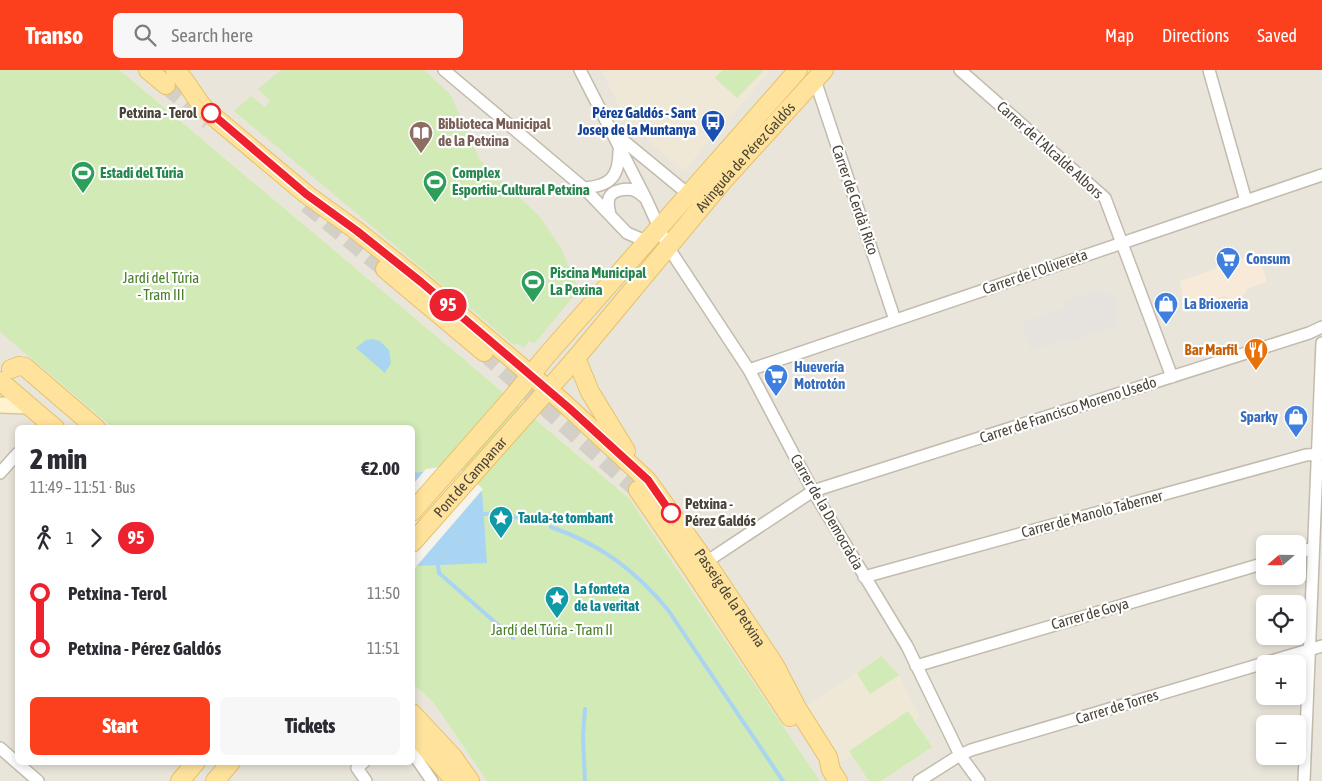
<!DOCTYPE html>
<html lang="en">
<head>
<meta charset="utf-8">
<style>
  body { margin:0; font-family:"Asap Condensed",sans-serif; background:#f7f7f7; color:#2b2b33; height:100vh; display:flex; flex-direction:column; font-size:19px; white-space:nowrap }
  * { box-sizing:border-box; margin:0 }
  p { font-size:16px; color:#7c7c81 }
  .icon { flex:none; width:28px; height:28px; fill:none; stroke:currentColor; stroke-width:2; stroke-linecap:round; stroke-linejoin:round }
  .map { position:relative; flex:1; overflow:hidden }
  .panel { position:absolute; left:15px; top:355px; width:400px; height:340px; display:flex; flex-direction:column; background:#fff; border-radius:8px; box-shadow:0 2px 8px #0003 }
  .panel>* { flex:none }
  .badge { padding:0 10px; border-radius:16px; font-size:18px; line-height:32px }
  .needle { width:32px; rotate:250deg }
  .tools { position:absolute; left:1256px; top:465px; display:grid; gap:10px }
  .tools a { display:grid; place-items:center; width:50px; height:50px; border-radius:8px; background:#fff; box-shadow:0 2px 8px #0003; font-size:25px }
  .map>.badge { position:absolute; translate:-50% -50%; box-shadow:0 0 0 2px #fff }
  .legs { display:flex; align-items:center; gap:8px; height:55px; padding:0 15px; font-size:16px }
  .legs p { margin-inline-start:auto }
  .head { display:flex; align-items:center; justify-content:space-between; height:85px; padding:0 15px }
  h1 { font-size:28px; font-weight:800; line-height:38px }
  .primary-button { display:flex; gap:10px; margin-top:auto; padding:10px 15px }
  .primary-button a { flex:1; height:58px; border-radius:8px; background:#fc3f1d; color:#fff; font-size:20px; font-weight:800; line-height:58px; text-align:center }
  .primary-button a+a { background:#f7f7f7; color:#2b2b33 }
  ul { padding:0 15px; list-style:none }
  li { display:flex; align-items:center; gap:18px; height:55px; font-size:19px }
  li i { display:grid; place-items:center; width:8px; height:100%; margin:0 6px; background:currentColor }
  li i::after { content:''; width:12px; height:12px; margin:-6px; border:4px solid; border-radius:50%; background:#fff }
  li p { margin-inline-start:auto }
  li:first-child i { background:linear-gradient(#0000 50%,currentColor 0) }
  li:last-child i { background:linear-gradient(currentColor 50%,#0000 0) }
  header { display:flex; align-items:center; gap:30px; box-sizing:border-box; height:70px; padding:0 25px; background:#fc3f1d; color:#fff }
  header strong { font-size:24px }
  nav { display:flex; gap:28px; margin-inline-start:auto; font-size:18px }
  .search { width:350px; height:45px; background:#f7f7f7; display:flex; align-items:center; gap:12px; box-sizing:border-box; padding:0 18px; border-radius:8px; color:#7c7c81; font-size:19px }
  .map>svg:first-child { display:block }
  .residential { fill:#eae5da; fill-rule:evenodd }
  .commercial { fill:#f7ead8 }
  .industrial { fill:#e6e2dd }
  .education { fill:#efe8d6 }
  .green { fill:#d2eab5 }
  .water { fill:#a9d4f2 }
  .pier { fill:#f6f3ec }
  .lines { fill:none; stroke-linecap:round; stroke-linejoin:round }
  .stream { stroke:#a9d4f2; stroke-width:4 }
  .primary-tunnel { stroke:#d4d0c8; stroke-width:18; stroke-dasharray:18 9; stroke-linecap:butt }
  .minor-casing { stroke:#c2bbae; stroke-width:14 }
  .secondary-casing { stroke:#d6c79b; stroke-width:18 }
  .primary-casing { stroke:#e6c16a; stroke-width:20 }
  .minor { stroke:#fff; stroke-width:11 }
  .secondary { stroke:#fff3cd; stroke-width:15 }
  .primary { stroke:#ffe39c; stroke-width:18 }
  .line-1-casing { stroke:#fff; stroke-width:11 }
  .line-1 { stroke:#ed222e; stroke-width:8 }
  .stop-1-dot { fill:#fff; stroke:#ed222e; stroke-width:2.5 }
  .labels { text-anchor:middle; stroke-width:4.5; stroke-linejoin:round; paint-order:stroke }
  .stop-label { font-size:15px; font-weight:bold; fill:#4b4439; stroke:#fff; text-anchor:end }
  .transit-label { font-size:15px; font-weight:bold; fill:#164399; stroke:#fff; text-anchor:end }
  .education-label { font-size:15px; font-weight:bold; fill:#785e54; stroke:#fff; text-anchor:start }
  .street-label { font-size:15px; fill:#4b4439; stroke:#fff }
  .leisure-label { font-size:15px; font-weight:bold; fill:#27864d; stroke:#fff; text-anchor:start }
  .shop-label { font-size:15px; font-weight:bold; fill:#366cbe; stroke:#fff; text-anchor:start }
  .park-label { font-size:15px; fill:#4a7f2a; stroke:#fff }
  .food-label { font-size:15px; font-weight:bold; fill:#c56008; stroke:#fff; text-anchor:end }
  .culture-label { font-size:15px; font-weight:bold; fill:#0d838f; stroke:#fff; text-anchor:start }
</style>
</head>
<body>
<header>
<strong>Transo</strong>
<div class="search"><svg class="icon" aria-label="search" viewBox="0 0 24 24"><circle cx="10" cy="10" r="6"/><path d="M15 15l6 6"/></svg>Search here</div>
<nav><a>Map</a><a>Directions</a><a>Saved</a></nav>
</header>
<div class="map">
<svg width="1322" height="711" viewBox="0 0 1322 711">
  <rect width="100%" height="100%" fill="#f6f3ec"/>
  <!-- residential -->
  <path class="residential" d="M120,0h1202v711h-502l-191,-283zM1265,474h33v32h-33zM1265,534h33v32h-33zM1265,594h33v32h-33zM1265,654h33v32h-33z
    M0,262l112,95 -94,1v334h394l1,-78 20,18 54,79h-487z"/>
  <!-- commercial -->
  <path class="commercial" d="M1258,184l9,28 -20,7 -6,11 -8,3 -8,-7 -40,13 -5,-28 35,-12 5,-9 8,-3 11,3z"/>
  <!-- industrial -->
  <path class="industrial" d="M1104,219l2,7 9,-3 2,20 -2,7 3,5 -42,14 -24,4 -22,6 -8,-26 44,-15 -3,-8 5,-2 9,-3 5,2z"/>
  <!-- education -->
  <path class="education" d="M601,0h170l-88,101 -56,-49z
    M881,586l18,19 21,42 -5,3 17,27 -51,34h-12l-17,-26 -15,9 -37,-54z"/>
  <!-- green -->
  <path class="green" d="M0,0h120l491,413 18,15 191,283h-333l-54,-79 -20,-18 -1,-256 -300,-1 -112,-95z
    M281,0h143l26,24 30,66 60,57 21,31 18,42 -45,54 -5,-3 -5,7 -8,-5 -2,2 -280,-234 17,-15 14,11 5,-6 -12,-12z
    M723,0h41l-27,28 -22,-20z
    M881,586l18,19 -29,19 -13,-21z
    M908,641l24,36 -51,34h-12l-20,-30z"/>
  <!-- water -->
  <path class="water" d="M372,269l8,2 9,9 2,13 -6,10 -29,-25 10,-8z
    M455,398l27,23 5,72 -71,3 -3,-3v-90z"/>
  <!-- pier -->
  <path class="pier" d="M456,395l27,24 -68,79 -3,-2 1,-82 13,-15z"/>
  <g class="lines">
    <!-- stream -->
    <path class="stream" d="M483,444l14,-1 40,9
      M551,457c49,17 84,43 117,83l115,171
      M438,495l1,8 74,65
      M585,639l-2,27 2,45"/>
    <!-- primary-tunnel -->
    <path class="primary-tunnel" d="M166,15l43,36
      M307,134l78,65
      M484,282l154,138"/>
    <defs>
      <path id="minor" d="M444,0l140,118 43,45 21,9
        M580,0l66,129 22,48 81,123 64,121 94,155 53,109 19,26
        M960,0l145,128 67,179
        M1209,0l37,131
        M815,10l80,240
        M614,63l79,65
        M584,118c26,-2 35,-11 35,-37
        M610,145c-1,-6 -3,-11 -1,-17 3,-8 17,-10 25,-8 4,2 8,5 10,7
        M749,300l573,-195
        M0,403l18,-20
        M1298,483l15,-5
        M706,492l107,-71 496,-158 13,-6
        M864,507l442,-122 16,-1
        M916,596l349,-103
        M0,678l38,33
        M412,682l20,29
        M364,692l-7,6 9,13
        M919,711l41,-26 11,-5 351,-104
        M1304,711l18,-438"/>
      <path id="secondary" d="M0,335l29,1"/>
      <g id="primary">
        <path d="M148,0l18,15"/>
        <path id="s1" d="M175,0c14,12 19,29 32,41l99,83 51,37 64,51 143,121 83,77 59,82 68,102 23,44 31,49 3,13 7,11"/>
        <path d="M385,199l99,83"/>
        <path d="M576,288l14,34 36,59"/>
        <path d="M11,299l8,-3 6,1 71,61"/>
        <path d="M0,311l55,47"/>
        <path d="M638,420l53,77 99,150"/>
        <path d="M412,442l100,-114 35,-43 251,-285"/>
        <path id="s2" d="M412,473l164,-185 147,-177 101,-111"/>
        <path d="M412,643l41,44 17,24"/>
        <path d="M412,662l43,49"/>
        <path d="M180,711l16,-19"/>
        <path d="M215,711l16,-19"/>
      </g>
    </defs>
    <!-- minor casing -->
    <use href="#minor" class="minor-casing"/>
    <!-- secondary casing -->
    <use href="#secondary" class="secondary-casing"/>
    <!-- primary casing -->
    <use href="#primary" class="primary-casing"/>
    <!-- minor -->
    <use href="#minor" class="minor"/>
    <!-- secondary -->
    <use href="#secondary" class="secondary"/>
    <!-- primary -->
    <use href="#primary" class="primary"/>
  </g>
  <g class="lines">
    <defs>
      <path id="line-1" d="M211,43l95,81 51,37 64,51 148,126 79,72 23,33"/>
    </defs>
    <!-- line-1 casing -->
    <use href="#line-1" class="line-1-casing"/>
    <!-- line-1 -->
    <use href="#line-1" class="line-1"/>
  </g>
  <!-- icons -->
  <defs>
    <symbol id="bus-pin" viewBox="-11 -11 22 30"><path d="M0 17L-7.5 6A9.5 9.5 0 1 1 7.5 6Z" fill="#1a4fb4" stroke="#fff"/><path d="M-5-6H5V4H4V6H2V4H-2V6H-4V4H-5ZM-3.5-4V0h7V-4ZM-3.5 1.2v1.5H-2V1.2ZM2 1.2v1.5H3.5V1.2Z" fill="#fff"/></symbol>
    <symbol id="library-pin" viewBox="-11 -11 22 30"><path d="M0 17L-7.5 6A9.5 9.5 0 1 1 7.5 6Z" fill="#8d6e63" stroke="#fff"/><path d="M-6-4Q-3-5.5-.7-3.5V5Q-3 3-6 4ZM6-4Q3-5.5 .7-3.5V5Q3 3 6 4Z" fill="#fff"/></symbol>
    <symbol id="stadium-pin" viewBox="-11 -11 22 30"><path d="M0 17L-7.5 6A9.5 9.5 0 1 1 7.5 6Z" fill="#2e9e5b" stroke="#fff"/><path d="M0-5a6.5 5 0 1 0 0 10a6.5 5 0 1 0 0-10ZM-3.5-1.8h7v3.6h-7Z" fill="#fff"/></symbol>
    <symbol id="supermarket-pin" viewBox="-11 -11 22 30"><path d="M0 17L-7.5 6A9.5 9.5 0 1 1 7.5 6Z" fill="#3f7fe0" stroke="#fff"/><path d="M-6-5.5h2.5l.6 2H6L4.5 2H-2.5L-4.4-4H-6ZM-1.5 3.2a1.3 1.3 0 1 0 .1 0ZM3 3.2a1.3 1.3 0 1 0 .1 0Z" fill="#fff"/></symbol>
    <symbol id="shop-pin" viewBox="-11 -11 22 30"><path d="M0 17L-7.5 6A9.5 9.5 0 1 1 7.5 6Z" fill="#3f7fe0" stroke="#fff"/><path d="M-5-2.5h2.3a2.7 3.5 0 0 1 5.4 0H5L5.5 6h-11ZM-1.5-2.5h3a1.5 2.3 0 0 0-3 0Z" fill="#fff"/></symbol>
    <symbol id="restaurant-pin" viewBox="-11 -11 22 30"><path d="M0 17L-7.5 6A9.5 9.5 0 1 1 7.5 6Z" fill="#e8710a" stroke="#fff"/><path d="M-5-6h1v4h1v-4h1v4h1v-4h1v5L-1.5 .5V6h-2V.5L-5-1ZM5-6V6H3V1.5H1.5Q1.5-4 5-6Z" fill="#fff"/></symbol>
    <symbol id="sight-pin" viewBox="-11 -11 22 30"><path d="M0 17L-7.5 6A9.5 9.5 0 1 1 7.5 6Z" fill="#0f9aa8" stroke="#fff"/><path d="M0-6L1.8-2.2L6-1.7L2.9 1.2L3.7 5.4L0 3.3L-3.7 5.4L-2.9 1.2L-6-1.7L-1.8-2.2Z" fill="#fff"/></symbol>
  </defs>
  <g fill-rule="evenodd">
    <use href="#bus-pin" x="699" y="38" width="28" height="38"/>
    <use href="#library-pin" x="407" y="49" width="28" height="38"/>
    <use href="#stadium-pin" x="69" y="89" width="28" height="38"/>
    <use href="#stadium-pin" x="421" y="98" width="28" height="38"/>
    <use href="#supermarket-pin" x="1214" y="175" width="28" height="38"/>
    <use href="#stadium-pin" x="519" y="198" width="28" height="38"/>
    <use href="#shop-pin" x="1152" y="220" width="28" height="38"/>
    <use href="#restaurant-pin" x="1242" y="266" width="28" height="38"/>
    <use href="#supermarket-pin" x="762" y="292" width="28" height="38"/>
    <use href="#shop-pin" x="1282" y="333" width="28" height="38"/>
    <use href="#sight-pin" x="487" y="434" width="28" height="38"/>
    <use href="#sight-pin" x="543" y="514" width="28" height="38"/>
  </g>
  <!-- markers -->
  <g class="stop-1-dot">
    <circle cx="211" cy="43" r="9"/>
    <circle cx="671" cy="443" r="9"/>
  </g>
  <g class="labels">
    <!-- stop labels -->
    <g class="stop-label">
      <text x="197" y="48">Petxina - Terol</text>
      <text x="685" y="439" text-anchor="start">Petxina -<tspan x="685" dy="17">Pérez Galdós</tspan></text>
    </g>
    <!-- transit labels -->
    <g class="transit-label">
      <text x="696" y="48">Pérez Galdós - Sant<tspan x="696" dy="17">Josep de la Muntanya</tspan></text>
    </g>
    <!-- education labels -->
    <g class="education-label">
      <text x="438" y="59">Biblioteca Municipal<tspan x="438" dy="17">de la Petxina</tspan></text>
    </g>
    <!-- street labels -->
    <g class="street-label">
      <text transform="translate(1050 80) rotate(42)" y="5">Carrer de l'Alcalde Albors</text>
      <text dy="5" stroke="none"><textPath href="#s2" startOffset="510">Avinguda de Pérez Galdós</textPath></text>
      <text transform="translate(855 130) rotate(71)" y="5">Carrer de Cerdà i Rico</text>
      <text transform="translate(1035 202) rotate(-19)" y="5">Carrer de l'Olivereta</text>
      <text transform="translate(1068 340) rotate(-18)" y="5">Carrer de Francisco Moreno Usedo</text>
      <text dy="5" stroke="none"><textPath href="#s2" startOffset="88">Pont de Campanar</textPath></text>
      <text transform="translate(827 442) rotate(60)" y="5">Carrer de la Democràcia</text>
      <text transform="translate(1092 444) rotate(-15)" y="5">Carrer de Manolo Taberner</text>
      <text dy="5" stroke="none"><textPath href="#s1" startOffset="771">Passeig de la Petxina</textPath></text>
      <text transform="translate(1090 544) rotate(-16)" y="5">Carrer de Goya</text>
      <text transform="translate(1117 637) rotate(-17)" y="5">Carrer de Torres</text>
    </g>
    <!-- leisure labels -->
    <g class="leisure-label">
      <text x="100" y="108">Estadi del Túria</text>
      <text x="452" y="108">Complex<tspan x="452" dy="17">Esportiu-Cultural Petxina</tspan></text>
      <text x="550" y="208">Piscina Municipal<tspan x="550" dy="17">La Pexina</tspan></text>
    </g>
    <!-- shop labels -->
    <g class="shop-label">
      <text x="1246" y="194">Consum</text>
      <text x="1184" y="239">La Brioxeria</text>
      <text x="794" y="302">Huevería<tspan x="794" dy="17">Motrotón</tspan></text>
      <text x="1278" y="352" text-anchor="end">Sparky</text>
    </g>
    <!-- park labels -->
    <g class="park-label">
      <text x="161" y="213">Jardí del Túria<tspan x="161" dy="17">- Tram III</tspan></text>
      <text x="552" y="565">Jardí del Túria - Tram II</text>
    </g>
    <!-- food labels -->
    <g class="food-label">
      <text x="1238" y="285">Bar Marfil</text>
    </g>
    <!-- culture labels -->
    <g class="culture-label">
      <text x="518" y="453">Taula-te tombant</text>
      <text x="574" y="524">La fonteta<tspan x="574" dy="17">de la veritat</tspan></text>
    </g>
  </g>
</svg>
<div class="tools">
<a><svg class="needle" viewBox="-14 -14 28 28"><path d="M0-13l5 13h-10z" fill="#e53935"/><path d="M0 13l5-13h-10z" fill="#7c7c81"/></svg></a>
<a><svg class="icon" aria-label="locate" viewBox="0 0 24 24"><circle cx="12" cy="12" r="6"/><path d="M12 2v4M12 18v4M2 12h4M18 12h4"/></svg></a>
<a>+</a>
<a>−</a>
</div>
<b class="badge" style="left:448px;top:235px;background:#ed222e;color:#fff">95</b>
<section class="panel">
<div class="head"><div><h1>2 min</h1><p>11:49 – 11:51 · Bus</p></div><b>€2.00</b></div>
<div class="legs"><svg class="icon" aria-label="walk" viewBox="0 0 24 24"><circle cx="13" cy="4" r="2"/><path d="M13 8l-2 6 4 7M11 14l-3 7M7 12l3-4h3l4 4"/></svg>1<svg class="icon" aria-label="forward" viewBox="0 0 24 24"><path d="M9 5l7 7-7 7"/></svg><b class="badge" style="background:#ed222e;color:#fff">95</b></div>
<ul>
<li><i style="color:#ed222e"></i><b>Petxina - Terol</b><p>11:50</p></li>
<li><i style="color:#ed222e"></i><b>Petxina - Pérez Galdós</b><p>11:51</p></li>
</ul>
<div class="primary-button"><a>Start</a><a>Tickets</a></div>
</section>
</div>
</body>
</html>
